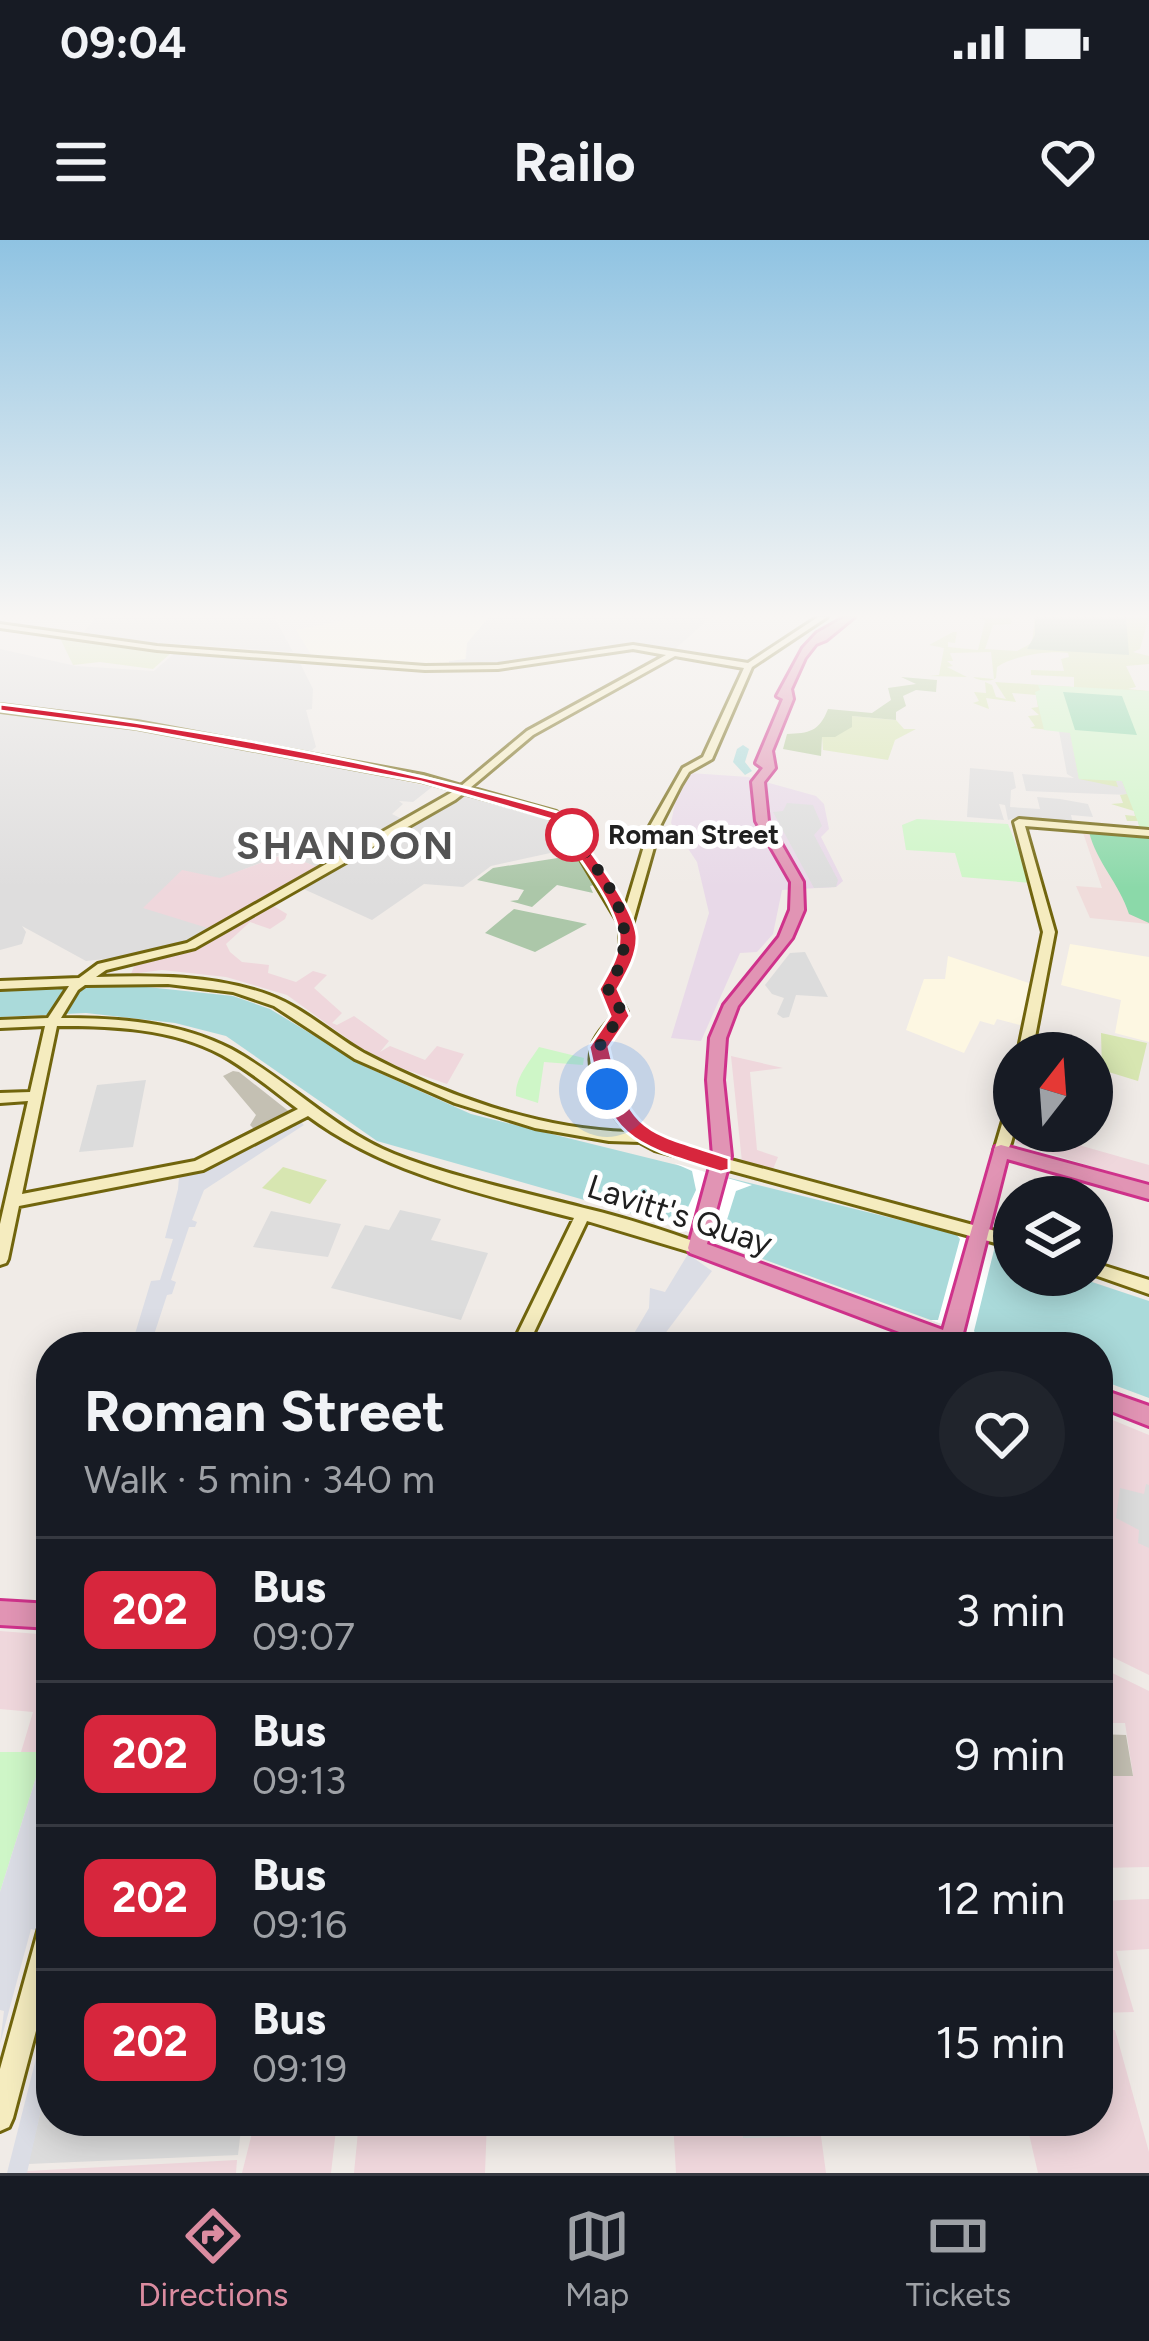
<!DOCTYPE html>
<html lang="en">
<head>
<meta charset="utf-8">
<style>
  body { margin:0; font-family:Figtree,sans-serif; background:#20242c; color:#f1f3f6; height:100vh; display:flex; flex-direction:column; font-size:45px; white-space:nowrap }
  * { box-sizing:border-box; margin:0 }
  p { font-size:39px; color:#9ea1a6 }
  .icon { flex:none; width:66px; height:66px; fill:none; stroke:currentColor; stroke-width:2; stroke-linecap:round; stroke-linejoin:round }
  .map { position:relative; flex:1; overflow:hidden }
  .drawer { position:absolute; left:36px; top:1092px; width:1077px; height:804px; display:flex; flex-direction:column; background:#171b24; border-radius:48px; box-shadow:0 6px 30px #0003 }
  .drawer>* { flex:none }
  .badge { padding:0 24px; border-radius:18px; font-size:42px; line-height:78px }
  .needle { width:78px; rotate:17deg }
  .controls { position:absolute; left:993px; top:792px; display:grid; gap:24px }
  .controls a { display:grid; place-items:center; width:120px; height:120px; border-radius:50%; background:#171b24; box-shadow:0 6px 30px #0003; font-size:60px }
  .you { position:absolute; width:60px; height:60px; margin:-30px; border:9px solid #fff; border-radius:50%; background:#1a73e8; box-shadow:0 0 0 18px #1a73e833 }
  .map>.badge { position:absolute; translate:-50% -50%; box-shadow:0 0 0 6px #fff }
  .round { display:grid; place-items:center; flex:none; width:126px; height:126px; border-radius:63px; background:#20242c }
  .head { display:flex; align-items:center; justify-content:space-between; height:204px; padding:0 48px }
  h1 { font-size:57px; font-weight:700; line-height:90px }
  ul { padding:0; list-style:none }
  li { display:flex; align-items:center; gap:36px; height:144px; padding:0 48px; border-top:3px solid #363941 }
  li div { flex:1 }
  li b { display:block; font-size:45px }
  li em { font-style:normal }
  li .badge { min-width:132px; font-weight:700; text-align:center }
  .status { display:flex; justify-content:space-between; align-items:center; height:84px; padding:0 60px; background:#171b24; direction:ltr }
  .status svg { height:33px; fill:currentColor }
  header { display:flex; justify-content:space-between; align-items:center; height:156px; padding:0 48px; background:#171b24; font-size:54px; font-weight:700 }
  .menu { display:flex; justify-content:space-around; align-items:center; height:168px; border-top:3px solid #363941; background:#171b24; font-size:33px; color:#9ea1a6 }
  .menu a { display:grid; justify-items:center; gap:6px }
  .menu .active { color:#db8ca0 }
  .map>svg:first-child { display:block }
  .residential { fill:#dedddd }
  .commercial { fill:#efd7dc }
  .industrial { fill:#e8d9e8 }
  .education { fill:#fdf7e2 }
  .military { fill:#f0dcdb }
  .construction { fill:#c4c0b3 }
  .grass { fill:#d7e6b1 }
  .forest { fill:#b6cc9e }
  .cemetery { fill:#acc7a9 }
  .park { fill:#cef6c7 }
  .pitch { fill:#8bd9a9 }
  .parking { fill:#dcdcdc }
  .plaza { fill:#dbdde5 }
  .water { fill:#aadada }
  .pier { fill:#fff }
  .lines { fill:none; stroke-linecap:round; stroke-linejoin:round }
  .river { fill:#aadada; fill-rule:evenodd }
  .secondary-casing { stroke:#71650d; stroke-width:6 }
  .highway-casing { stroke:#cf328b; stroke-width:6 }
  .secondary { fill:#f5ecbf; fill-rule:evenodd }
  .highway { fill:#e194b4; fill-rule:evenodd }
  .line { fill:#d7263d; stroke:#fff; stroke-width:3 }
  .walk { stroke:#202020; stroke-width:12; stroke-dasharray:0 21.6 }
  .stop-dot { fill:#fff; stroke:#d7263d; stroke-width:6 }
  .labels { text-anchor:middle; stroke-width:10; stroke-linejoin:round; paint-order:stroke }
  .far-stop-label { font-size:27px; font-weight:bold; fill:#202020; stroke:#fff; text-anchor:start }
  .street-label { font-size:33px; fill:#202020; stroke:#fff }
  .far-district-label { font-size:39px; font-weight:bold; letter-spacing:3px; fill:#535353; stroke:#fff }
</style>
</head>
<body>
<div class="status"><b>09:04</b><svg viewBox="0 0 49 12"><path d="M0 12V9h3v3zM5 12V6h3v6zM10 12V3h3v9zM15 12V0h3v12zM26 1h20v11H26zM47 4h2v5h-2z"/></svg></div>
<header><svg class="icon" aria-label="menu" viewBox="0 0 24 24"><path d="M4 6h16M4 12h16M4 18h16"/></svg>Railo<svg class="icon" aria-label="heart" viewBox="0 0 24 24"><path d="M12 20l-8-8c-3-5 5-10 8-4 3-6 11-1 8 4z"/></svg></header>
<div class="map">
<svg width="1149" height="1933" viewBox="0 0 1149 1933">
  <rect width="100%" height="100%" fill="#f0ebe7"/>
  <!-- residential -->
  <path class="residential" d="M96,377h178l19,35 -201,-14 -8,-7z
    M489,377h221l-36,33 -35,-7 -34,2 -81,17 -74,4 -1,-5 17,-2 1,-16z
    M0,409l76,17 78,5 24,-21 120,9 15,30 -1,20 -6,1 10,37 -5,4 -311,-46z
    M0,470l139,17 293,60 -19,15 -14,-1 4,3 -11,10 12,6 -87,47 -34,-13 -63,25 -26,43 20,8 -44,22 -84,9 -64,-35 4,6 -4,12 -22,6z
    M1059,491l11,1 9,47 44,2 5,14 -102,-4 -4,-17 52,4 -7,-4z
    M970,528l43,4 3,16 -5,2 -1,17 30,2 -3,-12 23,2 28,5 5,13 -22,-2 2,9 -55,-7 -10,3 -3,-15 -6,-1 5,16 -37,-3z
    M466,553l86,26 21,29 -82,18 -28,21 -39,-3 -52,36 -75,-34z
    M271,971l70,13 -13,33 -75,-10z"/>
  <!-- commercial -->
  <path class="commercial" d="M285,614l32,13 -103,63 -71,-22 39,-38 38,8z
    M272,665l15,9 -2,5 -15,10 -20,-7 -24,22 4,8 12,10 27,3 -1,8 28,9 17,-11 14,4 -13,13 28,25 -10,10 5,2 17,-9 35,25 -9,11 10,-6 35,14 12,-14 27,8 -17,30 -46,-16 -42,-21 -72,-52 -61,-18 -64,-7 -31,4 4,-10 60,-15z
    M731,816l52,12 -33,4 7,78 21,7 -5,12 -31,-7z
    M1018,891l27,4 -1,7 7,2 3,-6 95,27v19l-133,-41z
    M1098,1174l51,21v240l-51,-25z
    M0,1391l51,4v117h-30l12,-40 -33,-3z
    M1098,1426l51,25v176l-51,1v-92l35,-1 -8,-52h-27z
    M1149,1659v50l-33,2 18,61 -36,1v-112z
    M1098,1790h17l34,122v21h-111l-12,-52h72z
    M255,1881h82l-6,52h-89z
    M359,1881h128l-2,52h-131z
    M673,1881h68l2,17 78,-2 5,37h-150z
    M237,1920l-1,13h-209v-2z"/>
  <!-- industrial -->
  <path class="industrial" d="M690,533l58,4 68,19 8,8 5,25 -8,8 22,44 -7,6 -54,3 -9,44 -16,18 -17,1 -39,88 -30,-3 38,-125 -12,-51 -26,-39 7,-35z"/>
  <!-- education -->
  <path class="education" d="M361,377h128l-22,26 -2,16 -16,2v5l-137,-10 -16,-26z
    M1070,704l79,13v85l-34,-9 6,-33 -60,-15z
    M948,716l84,28 -12,41 -23,-6 -3,6 -14,-4 -16,32 -58,-23 18,-51h21z"/>
  <!-- military -->
  <path class="military" d="M1082,590l67,5v89l-59,-6 -14,-32 26,2z"/>
  <!-- construction -->
  <path class="construction" d="M233,831l6,1 52,41 -34,19 -7,-7 6,-10 -33,-39z
    M1098,1494l28,1 7,41h-35z"/>
  <!-- grass -->
  <path class="grass" d="M978,377h34l-1,7 -18,1 -8,24 32,2 15,-8 3,-26h114l-9,32 -7,3 16,4v8l-23,2 10,21 -8,2 21,2 -3,140 -14,-5h7l-1,-5h-11l-2,-6 10,1 -1,-5 -23,-7 12,-1 -3,-8 7,-1 -5,-13h-6l2,6 -39,-8 -9,-47 -40,-4 5,-2 -7,-10 11,-1 -8,-7 7,-1 -2,-12 -24,-2 4,9 -30,-4 3,11 -16,-6 6,-2 -5,-9 12,1 -1,-11 7,3 4,12 10,2 -11,-17 79,5v-10l-43,-2v-5l33,1 -3,-12 8,-2 -1,-4c-18,-3 -54,2 -71,14l-1,11c-5,4 -18,3 -23,-1l21,2 -3,-27 -41,1 3,8h-6l6,5 -6,1 20,10 -38,-1 10,-1 5,-27 -15,-3 24,-13h4l-2,11 -7,-1v5l30,3 7,-29z
    M60,398l111,15 -18,16 -53,-7 -27,3z
    M852,476l44,4 8,9h12l-21,11 -7,20 -65,-10 -1,-13 25,-9z
    M1101,793l46,10 -9,38 -36,-11z
    M283,927l44,13 -17,24 -48,-16z"/>
  <!-- forest -->
  <path class="forest" d="M901,437l36,3 -1,12 -20,-2 -13,6 3,10 -10,6v8l-44,-4v11l-17,10h-13l-1,19 -38,-7 4,-15c22,-1 32,-2 41,-25l44,4 19,-13 -3,-12 28,-4z"/>
  <!-- cemetery -->
  <path class="cemetery" d="M1035,377h91l3,38 -102,-6 8,-14z
    M577,615l17,30 -4,1 3,7 -36,-8 -25,22 -22,-6 8,-1 6,-10 -47,-10 16,-12z
    M514,669l73,15 -52,28 -50,-19z"/>
  <!-- park -->
  <path class="park" d="M1038,445l111,6v140l-8,-1 -19,-49 -43,-2 -9,-46 -26,-3 -9,-38 5,-2z
    M917,579l91,5 23,59 -69,-6 -7,-24 -49,-3 -4,-25z
    M539,807l45,11 -1,7 -39,-3 -6,41 -22,-7c-1,-18 12,-32 23,-49z
    M0,1512h44l-44,140z"/>
  <!-- pitch -->
  <path class="pitch" d="M1063,452l59,4 15,39 -62,-5z
    M1089,592l60,4v87l-20,-9c-10,-31 -32,-51 -40,-82z"/>
  <!-- parking -->
  <path class="parking" d="M787,563l26,2 9,21 -8,9 24,45 -2,7 -22,1 -41,-76 10,-1z
    M805,712l23,45 -32,-2 -7,22 -6,1 -6,-4 7,-16 -12,-4 -7,-9 25,-32z
    M146,840l-13,67 -54,5 18,-67z
    M400,970l41,9 -10,21 57,13 -27,67 -130,-32 34,-63 24,5z
    M1146,1244l3,1v63l-11,-5 1,-13 -23,-12 4,-30 24,6z
    M44,1857h7v24h191l-4,34 -210,9z
    M741,1881h78l2,15 -78,2z"/>
  <!-- plaza -->
  <path class="plaza" d="M298,879l6,6 -100,65 -12,30 5,2 -2,5h-6l-18,53 5,2 -4,12 -5,1 -17,52h-19l20,-66 9,-1 13,-41 -8,-1 13,-49 1,-12h-7l-1,-4z
    M688,1014l24,17 -57,76h-29l23,-39 1,-20 15,4z
    M44,1512h7v139l-12,40 -8,-2 -31,115 4,-33 -4,-1v-118z
    M51,1759v66l-24,108h-20z"/>
  <!-- water -->
  <path class="water" d="M109,743l124,13 37,13 96,58 105,47 485,120 58,20v21h57l78,26v97l-51,-19v-32h-93l-347,-126 -281,-80 -151,-105 -51,-13 -89,-10 -86,4v-28z"/>
  <!-- pier -->
  <path class="pier" d="M674,923l78,22 -16,6 -11,35v10l20,17 -87,-32 24,-1 14,-30 -4,-19z
    M956,994l43,14 -5,2 -20,81 4,6 -48,-17h8l22,-81z"/>
  <g class="lines">
    <!-- river -->
    <path class="river" d="M743,505l6,4 -4,13 7,9 -7,4 -12,-13 4,-13z"/>
    <defs>
      <path id="secondary" d="M818,377h9l-75,50 -40,92 -23,13 -8,13 -21,41 -28,99v30l-18,34 13,23c-5,11 -17,21 -21,33 -14,37 25,78 54,96l354,95v12l-359,-98 -15,-8 -31,-1 -74,-13 -80,-25 -100,-44 -81,-53 -41,-14 -65,-8 -83,1 -7,5 -17,28c58,0 118,4 170,31 57,31 102,80 163,105 63,25 130,38 194,55 38,9 77,22 114,35l3,4 -3,4 -5,2 -110,-33 -60,126h-16l63,-129c-92,-24 -188,-44 -266,-102l-105,54 -184,36 -11,53 -2,4 -6,2v-41l28,-123 -28,2v-10l30,-1 15,-66 -45,2v-8l48,-2 21,-32 -69,3v-8l79,-3 19,-14 89,-21 269,-153 -34,-9 -285,-53 -137,-17v-6l137,17 286,53 38,11 66,-55 139,-76 -33,-6 -135,20 -73,1 -268,-20 -157,-22v-4l157,22 268,20 73,-1 135,-20 115,18zM675,416l69,12 -41,89 -20,11 -33,58 -26,87 -55,-91 -13,-10 -86,-24 63,-53zM464,553l84,23 13,10 59,99v30l-18,34 13,23c-6,11 -18,20 -22,32 -11,32 15,66 35,88 -91,-3 -185,-37 -264,-79 -32,-18 -60,-45 -95,-58 -55,-20 -115,-20 -173,-18l10,-7 89,-22 260,-148zM57,786c56,0 114,2 165,29 27,15 52,36 76,54l-103,52 -173,33z
        M1019,579l130,11v6l-124,-10 30,106 -23,121h-14l25,-121 -29,-110z
        M1014,862c0,18 3,44 -13,54l-7,-5 13,-44z
        M1092,1022l57,18v14l-57,-20z
        M51,1676v58l-38,144 -4,9 -9,4v-62l39,-141 3,-9z"/>
      <path id="highway" d="M845,377h9l-28,23 -10,4 -11,14 -14,31 2,10 -21,52 3,17 -11,14 4,39 35,61 1,28 -12,28 -54,68 -12,32 -3,42 8,76 -24,88 236,86 52,-183 6,-2 148,40v14l-142,-40 -45,178 10,4 3,6h-36l-249,-94 -2,-5 25,-92 -6,-76 3,-42 14,-33 55,-68 11,-27 1,-28 -35,-61 -4,-39 11,-14 -7,-5 27,-64 -6,-3 26,-48 14,-15z
        M1098,1148l51,18v20l-51,-20z
        M0,1361l51,3v24l-51,-3z"/>
    </defs>
    <!-- secondary casing -->
    <use href="#secondary" class="secondary-casing"/>
    <!-- highway casing -->
    <use href="#highway" class="highway-casing"/>
    <!-- secondary -->
    <use href="#secondary" class="secondary"/>
    <!-- highway -->
    <use href="#highway" class="highway"/>
  </g>
  <!-- sky -->
  <linearGradient id="sky" x2="0" y2="1"><stop stop-color="#8fc3e2"/><stop offset="0.58" stop-color="#f8f6f4"/><stop offset="1" stop-color="#f8f6f4" stop-opacity="0"/></linearGradient>
  <rect width="1149" height="648" fill="url(#sky)"/>
  <!-- line -->
  <path class="line" d="M0,464c191,23 379,56 564,110 19,29 70,89 73,122 1,19 -10,37 -19,53l12,27 -21,31c20,89 39,84 120,111v12l-8,2c-87,-27 -113,-31 -132,-125l21,-31 -11,-27c9,-16 21,-34 20,-53 -2,-32 -48,-88 -66,-116l-132,-38 -284,-53 -137,-18z"/>
  <g class="lines">
    <!-- walk -->
    <path class="walk" d="M572,595c39,52 74,91 36,154l11,14 1,13 -21,31 8,42"/>
  </g>
  <!-- markers -->
  <circle class="stop-dot" cx="572" cy="595" r="24"/>
  <g class="labels">
    <!-- far-stop labels -->
    <g class="far-stop-label">
      <text x="608" y="604">Roman Street</text>
    </g>
    <!-- street labels -->
    <g class="street-label">
      <text transform="translate(680 974) rotate(18)" y="12">Lavitt's Quay</text>
    </g>
    <!-- far-district labels -->
    <g class="far-district-label">
      <text x="346" y="619">SHANDON</text>
    </g>
  </g>
</svg>
<div class="controls">
<a><svg class="needle" viewBox="-14 -14 28 28"><path d="M0-13l5 13h-10z" fill="#e53935"/><path d="M0 13l5-13h-10z" fill="#9ea1a6"/></svg></a>
<a><svg class="icon" aria-label="layers" viewBox="0 0 24 24"><path d="M12 4l9 5-9 5-9-5zM3 14l9 5 9-5"/></svg></a>
</div>
<div class="you" style="left:607px;top:849px"></div>
<section class="drawer">
<div class="head"><div><h1>Roman Street</h1><p>Walk · 5 min · 340 m</p></div><a class="round"><svg class="icon" aria-label="heart" viewBox="0 0 24 24"><path d="M12 20l-8-8c-3-5 5-10 8-4 3-6 11-1 8 4z"/></svg></a></div>
<ul>
<li><span class="badge" style="background:#d7263d;color:#fff">202</span><div><b>Bus</b><p>09:07</p></div><em>3 min</em></li>
<li><span class="badge" style="background:#d7263d;color:#fff">202</span><div><b>Bus</b><p>09:13</p></div><em>9 min</em></li>
<li><span class="badge" style="background:#d7263d;color:#fff">202</span><div><b>Bus</b><p>09:16</p></div><em>12 min</em></li>
<li><span class="badge" style="background:#d7263d;color:#fff">202</span><div><b>Bus</b><p>09:19</p></div><em>15 min</em></li>
</ul>
</section>
</div>
<nav class="menu">
<a class="active"><svg class="icon" aria-label="directions" viewBox="0 0 24 24"><path d="M12 3l9 9-9 9-9-9zM9 14v-3h6M13 9l2 2-2 2"/></svg>Directions</a>
<a><svg class="icon" aria-label="map" viewBox="0 0 24 24"><path d="M3 6l6-2 6 2 6-2v14l-6 2-6-2-6 2zM9 4v14M15 6v14"/></svg>Map</a>
<a><svg class="icon" aria-label="tickets" viewBox="0 0 24 24"><path d="M3 7h18v10H3zM15 7v10"/></svg>Tickets</a>
</nav>
</body>
</html>
